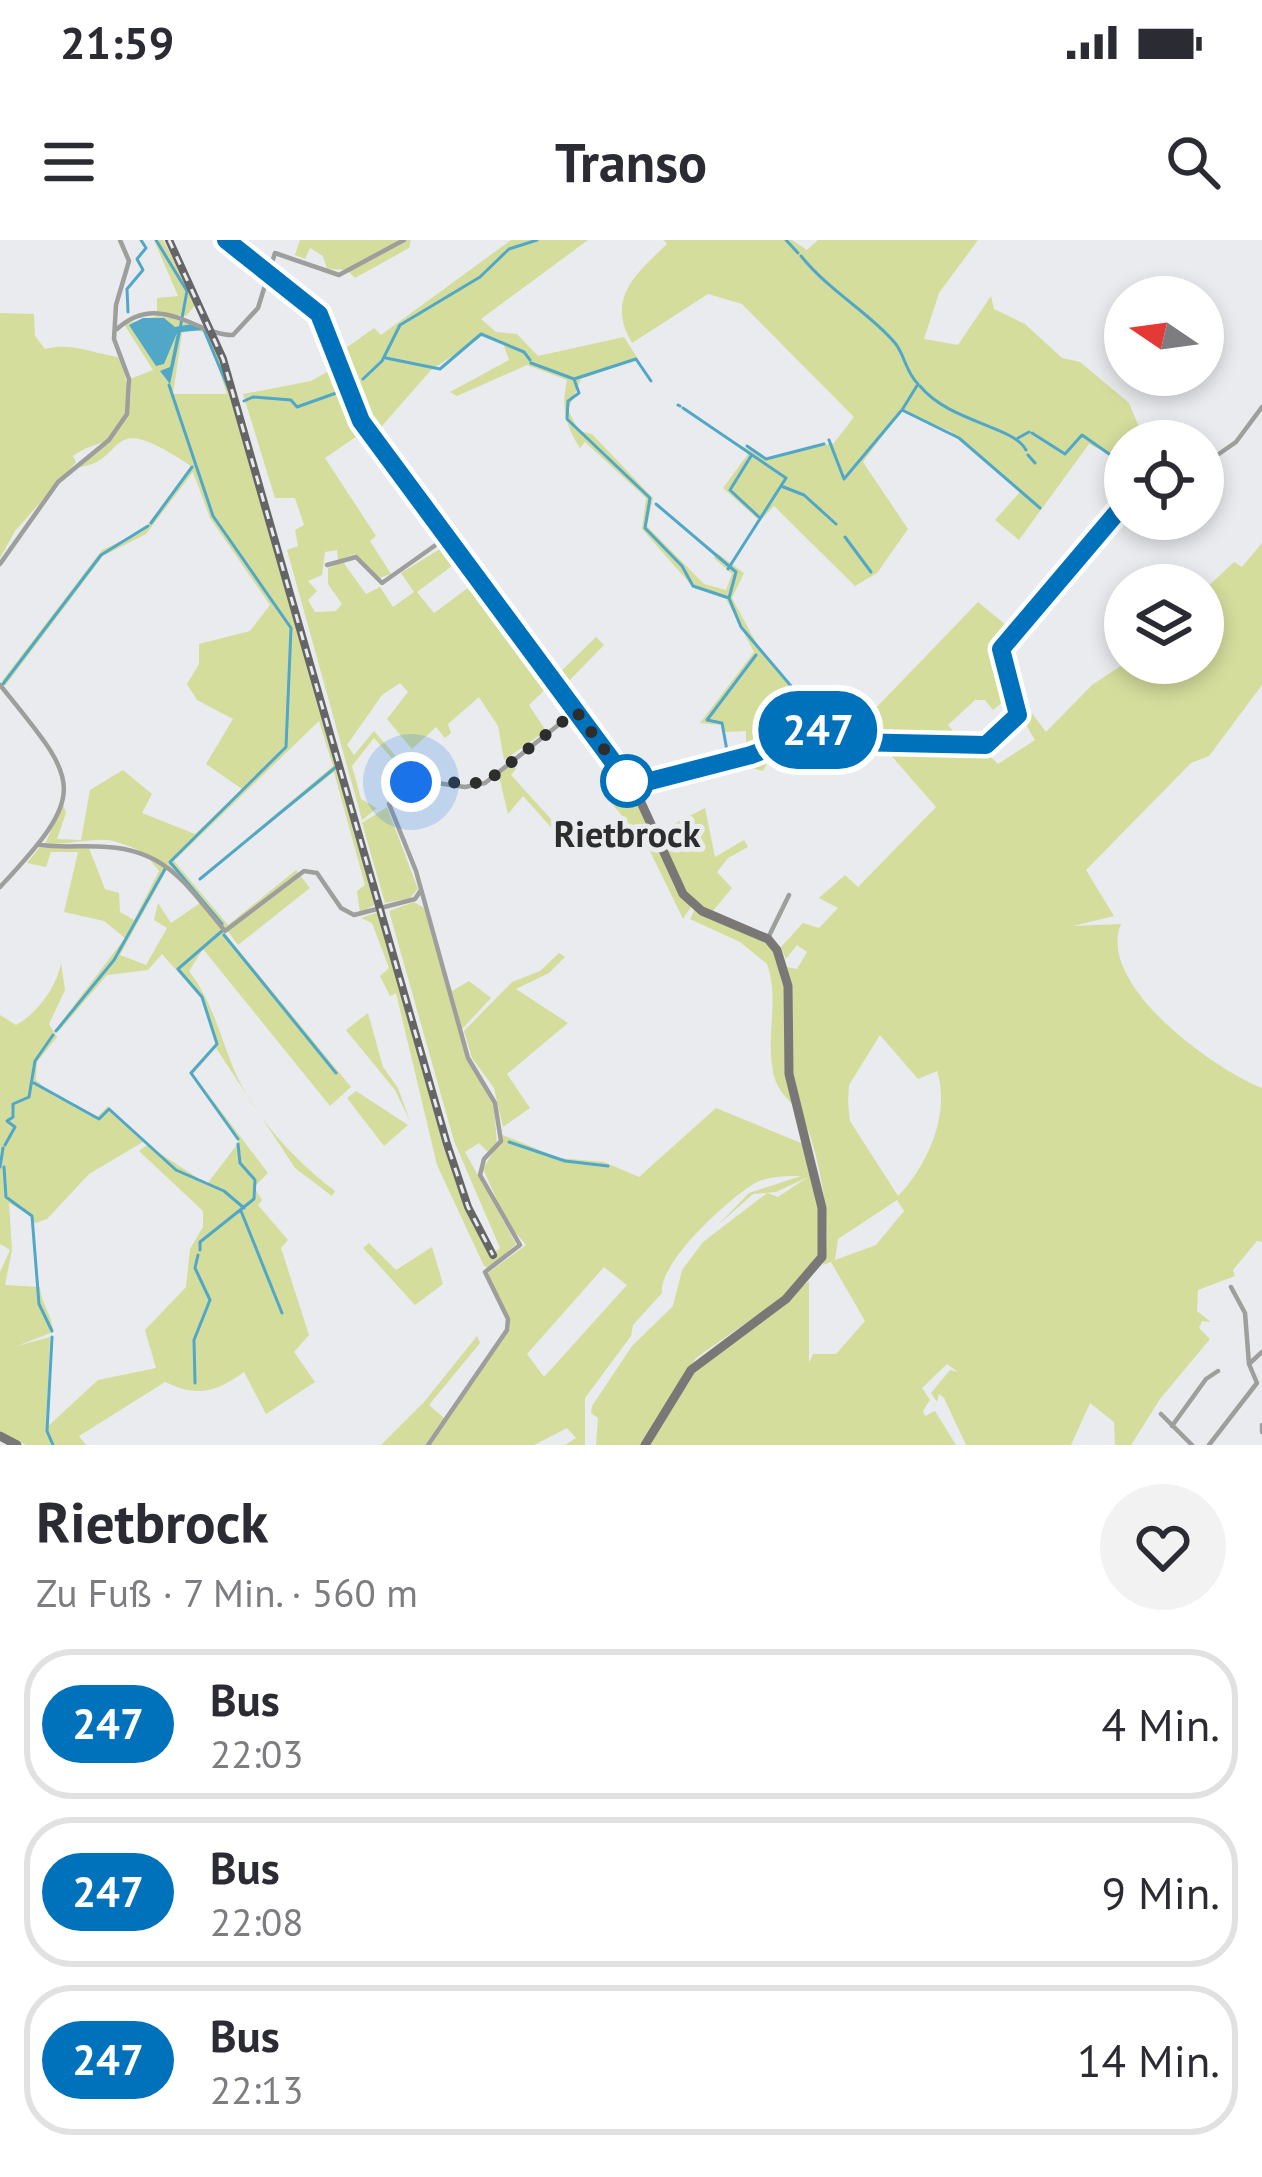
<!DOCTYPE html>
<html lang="de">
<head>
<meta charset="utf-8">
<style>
  body { margin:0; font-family:"PT Sans",sans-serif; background:#f2f2f3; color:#2b2b33; height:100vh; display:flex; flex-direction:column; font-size:45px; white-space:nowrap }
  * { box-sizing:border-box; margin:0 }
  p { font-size:39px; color:#7c7c81 }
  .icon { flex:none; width:66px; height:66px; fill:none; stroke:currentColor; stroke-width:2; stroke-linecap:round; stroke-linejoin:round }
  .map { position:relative; height:1205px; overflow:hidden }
  .side { display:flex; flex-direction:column; background:#fff; flex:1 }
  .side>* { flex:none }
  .badge { padding:0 24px; border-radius:39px; font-size:42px; line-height:78px }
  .needle { width:78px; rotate:283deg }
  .tools { position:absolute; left:1104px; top:36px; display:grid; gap:24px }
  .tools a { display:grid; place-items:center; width:120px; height:120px; border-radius:50%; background:#fff; box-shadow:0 6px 18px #0003; font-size:60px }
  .you { position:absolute; width:60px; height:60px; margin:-30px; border:9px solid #fff; border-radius:50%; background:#1a73e8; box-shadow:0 0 0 18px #1a73e833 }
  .map>.badge { position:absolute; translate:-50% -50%; box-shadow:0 0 0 6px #fff }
  .round { display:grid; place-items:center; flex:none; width:126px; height:126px; border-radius:63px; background:#f2f2f3 }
  .summary { display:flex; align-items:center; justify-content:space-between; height:204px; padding:0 36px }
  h1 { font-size:57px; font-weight:800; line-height:90px }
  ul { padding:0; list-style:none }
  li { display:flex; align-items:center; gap:36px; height:150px; margin:0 24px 18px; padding:0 12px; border:6px solid #e1e1e2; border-radius:48px }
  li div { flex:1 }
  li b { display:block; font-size:45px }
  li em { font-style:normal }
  li .badge { min-width:132px; font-weight:700; text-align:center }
  .status { display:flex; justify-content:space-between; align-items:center; height:84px; padding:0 60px; background:#fff; direction:ltr }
  .status svg { height:33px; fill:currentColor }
  header { display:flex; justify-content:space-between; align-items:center; height:156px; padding:0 36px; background:#fff; font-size:54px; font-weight:800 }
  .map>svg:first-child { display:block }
  .green { fill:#d4dd9c; fill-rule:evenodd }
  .water { fill:#51a7c8 }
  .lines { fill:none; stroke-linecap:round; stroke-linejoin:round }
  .stream { stroke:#51a7c8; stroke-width:3 }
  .street { stroke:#9e9e9c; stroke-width:4.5 }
  .secondary { stroke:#797877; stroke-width:9 }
  .rail-casing { stroke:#656567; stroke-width:8 }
  .rail { stroke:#eaebee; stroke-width:3; stroke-dasharray:9; stroke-linecap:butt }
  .line-casing { stroke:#fff; stroke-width:27 }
  .line { stroke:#0072bc; stroke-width:18 }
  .walk { stroke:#2d2d2e; stroke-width:12; stroke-dasharray:0 21.6 }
  .stop-dot { fill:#fff; stroke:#0072bc; stroke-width:6 }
  .labels { text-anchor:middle; stroke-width:10; stroke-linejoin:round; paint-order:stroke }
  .stop-label { font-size:36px; font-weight:bold; fill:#2d2d2e; stroke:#eaebee }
</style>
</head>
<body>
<div class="status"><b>21:59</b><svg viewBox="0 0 49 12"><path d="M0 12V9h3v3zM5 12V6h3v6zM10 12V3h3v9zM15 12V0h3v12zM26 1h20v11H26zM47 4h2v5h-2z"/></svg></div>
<header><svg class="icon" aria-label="menu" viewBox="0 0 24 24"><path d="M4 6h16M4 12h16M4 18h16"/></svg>Transo<svg class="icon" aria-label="search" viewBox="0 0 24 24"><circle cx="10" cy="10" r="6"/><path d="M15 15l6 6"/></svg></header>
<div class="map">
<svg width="1262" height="1205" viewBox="0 0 1262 1205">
  <rect width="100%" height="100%" fill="#eaebee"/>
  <!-- green -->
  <path class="green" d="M154,0h9l34,63 -11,13 -29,-3v-15l21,-2z
    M300,0h111l-2,8 -54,30 -8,-8 -20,-1 -4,-13 -13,-8 -5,11 -10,-4z
    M511,0h77l-107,79 15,13 21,2 21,22 86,-19 14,22 -57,20 -13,31 11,21 13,3 61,64 -6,28 57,58 22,6 6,-16 -18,-16 3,-5 27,20 -12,25 27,50 50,59 -25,10 8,19 -46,19v-24l-23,1 -2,-7 -21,-2 54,-71 -28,-53 -32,-11 -52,-59 4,-31 -61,-56 -5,6c-15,-24 -19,-39 -13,-68l-40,-15 -70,31 -7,-4 59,-32 -6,-17 -19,-8 -53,35 -57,65 -26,-42 -9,-40 35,-25 7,7z
    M664,0h128l15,10 11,-10h160l-39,53 -15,46 34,6 33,-49 3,13 31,15 37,34 18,4 49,41 9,22 18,12 -31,4v22l-36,-19 -70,96 -24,-20 25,-28 -70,-61 -49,-20 -38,51 45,67 -31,44 -22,13 -81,-80 -14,15 -37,-33 25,-34 -10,-10 27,14 47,-10 22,-5 20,-26 -112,-113 -34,-10 -76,49c-26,-45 3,-68 35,-99z
    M0,73l34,1 1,22 10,13c26,-7 50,5 73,8 13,24 16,69 -13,84 -8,4 -20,6 -32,15l3,6 -61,69 -15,27z
    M157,76l29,4 27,14 164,570 -17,8 -3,-21 8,-6 -31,-113 -136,107 135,-113 -14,-45 -145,140 54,64 68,-55 14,18 -72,57c-39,-54 -62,-86 -125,-104 -17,-4 -44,4 -68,3l18,-40 3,9 -9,26 24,1 9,-50 33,-20 29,24 -10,19 53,21 47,-45 -36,-25 27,-45 -36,-19 -10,-16 12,-20v-20l51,-13 20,-26 -60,-87 -17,-46 -47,62 -43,22 -98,130 -3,-5 100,-131 41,-19 48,-65c-92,-61 -58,-3 -117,2 34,-24 62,-44 56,-89l23,-9 -29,-46zM195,89l12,5 20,60h-54l9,-61z
    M334,128l11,35 18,29 -38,26 51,78 -6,5 21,33 -15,5 -21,-25 -17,6 -1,-10 -12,2 -3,23 -14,6 9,10 -9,9 7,12 21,-1 6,-7 -14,-20v-16l15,-6 23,32 14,-7 13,20 21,-15 -13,-19 47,-29 12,16 -43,32 17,21 42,-31 76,101 -23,22 17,26 -42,29 -6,-34 -19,-29 -31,27 3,9 -6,5 -9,-11 -24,22 -25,-30 21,-27 -8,-9 -18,12 -35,50 7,10 20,-24 41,47 -4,2 -37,-42 -22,28 9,33 16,9 -15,12 -75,-270 11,-4 -3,-16 9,-5 -9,-27h-20l-32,-104 68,-13z
    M1262,303v142l-53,71 -18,7 -105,107 28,46 -41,10 48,-2c-25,60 92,145 141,164v154l-5,-1 -24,29 2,6 -37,14 -1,21 14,11 -9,-1 -3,7 11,11 -50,60 -29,46h-16l-1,-23 -24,-19 -19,42h-105l-22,-47 -5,-4 -2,8 -6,-9 19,-23 8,2 -11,-8 -25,24 8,12 -7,11 2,5 10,-5 21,34h-308l44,-70 117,-94v82l4,-9h23l29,-33 -34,-59 -8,3c11,-32 -4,-116 -20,-146 -13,-22 -28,-25 -31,-54 -5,-34 7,-68 -5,-101l-27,-22 -50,-23 5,-10 72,32 14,25 16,3 10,-17 -10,-7 -11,14 -5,-12 22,-24 16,5 19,-20 -19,-10 26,-23 13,12 78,-80 -54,-62 100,3 16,16 37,-24 -16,-27 9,-5 18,24 46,-47 33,-22h78v-72l31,-29 8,5zM880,795l38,44 19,-8c14,42 -10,96 -39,125l-48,-75 -2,-19 1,-17zM897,960l7,11 -28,34 -41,15 3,-21z
    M978,362l35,29 -16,22 14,42 -18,15 -8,-10h-10l-27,25 16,19 -118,-5z
    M596,397l8,8 -39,40 53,67 -5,5 -59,-79z
    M575,478l63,83 37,87 16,19 -8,12 -35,-72 -40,-48 13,-10z
    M822,493l-36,36 -15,-13 -8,15 -28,-8 -38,4z
    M510,522l6,7 -5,6 50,55 -4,4 -34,-38 -15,18 -10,-42z
    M387,567l31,82 -8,9 -25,5 -23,-80z
    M705,568l10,49 29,-17 4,7 -20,11 -11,14 15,16 -20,24 -26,-16 -28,-64z
    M39,608h50l16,41 14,4 1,19 14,8 25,-49 -12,-15 22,10 -49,89 26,10 21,-37 -13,-8 4,-17 13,20 29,-20 151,184 -21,19 -127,-157 -14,22c21,28 28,54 40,86 18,52 63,102 106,134l-3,5 -37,-28 -79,-120 -23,26 75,99 -14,14 8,13 -4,5 30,35 -7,8 28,87 -15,17 21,30 -49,32 -22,-42c-29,21 -47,25 -79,10l-86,54 7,9h-60l-26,-13v-160l10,-22 -10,-6v-229l16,10c21,-11 41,-39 45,-62l4,27 -16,34 8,13 -20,25 -1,18 18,16 43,21 11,-11 35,36 -54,32 -42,45 -15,5 -1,-8 -22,-13 3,47 -7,35 35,2c1,17 13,29 13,45l-36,14 33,-9 -4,91 52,-48 58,-12 -11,-38 41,-43 4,-38 13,-22v-16l-64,-60 8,-6 60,39 32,-42 -50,-69 27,-30 -15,-45 -39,-44 -14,16 -41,5 -48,56 -3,-2 69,-91 -21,-17 -40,-9 14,-60h-27l-5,15 -19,-4z
    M414,662l10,6 42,149 28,50 3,37 -9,8 -9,-9 -14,9 51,92 -26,24 -6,-2 -47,-101 -41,-172 -6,3 -10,-20 9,-8 -17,-45 -11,-5 18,-6 73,255 39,89 9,-8 -46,-107 -65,-230z
    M559,713l6,4 -16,16 -33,16 52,34 -61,51 23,34 -27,19 -9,-39 -22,-30 -8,-27 48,-49 28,-11z
    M469,741l22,17 -29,31 -10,-38z
    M368,773l15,54 15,21 12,33 -15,-31 -49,-60z
    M356,851l52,34 -24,21 -37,-48z
    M716,868l90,37 13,65 -1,47 -28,35 -94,66 -55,87h-45l2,-27 -7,-5 1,-7 40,-60 41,-40 9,-36 21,-28 64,-49 11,4 30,-20 -32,15 -23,2 -35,31 31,-32 52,-17c-14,0 -33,0 -46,7 -26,15 -97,80 -93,110l-29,32 -2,11 -46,62v47h-20l11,-7 -9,-10 -33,17h-105l81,-117 -22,-55 38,-28 -19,-23 -24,-53 20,-34 56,23 45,4 35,15zM604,1027l23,18 -83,92 -17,-23z
    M369,1003l27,27 36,-23 11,37 -28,21 -52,-57z
    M477,1096l3,7 -51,62 15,13 -19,27h-44l43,-43z"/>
  <!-- water -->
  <path class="water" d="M143,78h21l11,9 17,-3 12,6 -23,2 -11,52 -10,-13 10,-4 7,-34 -13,31 -8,2 -27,-41z"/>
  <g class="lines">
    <!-- stream -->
    <path class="stream" d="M156,0l31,51 -7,38
      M786,0l12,13
      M801,16c29,36 69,57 94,87 10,12 10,28 23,41l-16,26 57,28 81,70
      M128,72l-1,-23 16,-19 -6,-11 9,-11 -5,-8
      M204,90l31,74
      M386,118l54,11 41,-35 43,18 6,8
      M531,123l43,16 5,14 -11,8 -1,18 83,79 -5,30 37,38 11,20 36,12
      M363,139l19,-18 18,-36 80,-48 29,-28 28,-9
      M574,139l62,-20 15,22
      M169,145l44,131 78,112 -5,119 -116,115 52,62
      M920,146c29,36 94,40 106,64
      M244,161l9,-4 38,3 6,7 42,-15
      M678,165l2,1
      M683,168l103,70 -58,91
      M1032,193l33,21 17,-19 43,30
      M1018,198l11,-6
      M829,200l15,39 57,-68
      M747,206l19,13 58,-15
      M1028,215l7,8
      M751,216l-21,34 30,28
      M781,246l23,9 32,29
      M656,264l80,68 -7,26 12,29 78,92
      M151,283l41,-56
      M845,297l26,35
      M3,444l98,-129 47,-29
      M823,485l19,11
      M851,499l31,1
      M728,516l-6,-33 -15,-3 49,-65
      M200,639l136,-112
      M222,691l-44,38 24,28 15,47 -26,29 47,66
      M224,695l112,138
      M56,791l58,-71 51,-91
      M34,843l65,36 10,-10 67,61 48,21 20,17
      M509,902l56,19 43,5
      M5,905l10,-18 -8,-6 6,-4v-13l16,-7 6,-36 18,-26
      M0,927l3,-19
      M4,927l2,30 26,19 7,88 13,27
      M241,971l41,102
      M200,1010v-8l54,-43 1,-19 -15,-17 -2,-19
      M52,1097l-5,94 6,14
      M195,1143l-1,-43 16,-40 -15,-32 3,-13"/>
    <!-- street -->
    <path class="street" d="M117,89c43,-39 81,7 116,6l25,-27 17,-55 64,22 65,-35
      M1203,225l33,-23 26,-35
      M0,324l58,-82 51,-42 18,-26 2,-35 -15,-40 2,-34 13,-44 -9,-21
      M327,325l29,-8 26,26 65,-46
      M0,445c78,97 92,104 0,202
      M631,546l120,-31 67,-25 34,12 134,3 32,-30 -17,-66 124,-146
      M40,605c22,3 45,0 67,2 60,3 82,41 118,84l79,-60 13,2 24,35 13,7 61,-16 6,-9
      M768,698l21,-43
      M1249,1124l13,-12
      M1161,1174l31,31
      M1262,1185v7
      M1172,1186l34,-47 12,-8
      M428,1205l79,-115 1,-11 -23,-47 35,-27 -40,-70 4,-16 17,-18 -6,-38 -27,-45 -52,-187 -27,-67 27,-24 49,7 20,-4 91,-72
      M1209,1205l48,-62 -8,-19 -4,-51 -14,-26"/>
    <!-- secondary -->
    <path class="secondary" d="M227,0l92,74 35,96 285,388 44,96 19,17 66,28 9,11 11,36 1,88 33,134v49l-36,42 -95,71 -46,75
      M0,1196l17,9"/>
    <defs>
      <path id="rail" d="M169,0l54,119 224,785 21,63 25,48"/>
    </defs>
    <!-- rail casing -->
    <use href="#rail" class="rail-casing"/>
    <!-- rail -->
    <use href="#rail" class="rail"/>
  </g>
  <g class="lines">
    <defs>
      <path id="line" d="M226,0l93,74 42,107 270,365 120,-31 67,-25 34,12 134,3 32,-30 -17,-66 124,-146"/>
    </defs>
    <!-- line casing -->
    <use href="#line" class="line-casing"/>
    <!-- line -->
    <use href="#line" class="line"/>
    <!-- walk -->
    <path class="walk" d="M411,542l74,1 91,-72 55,75 -4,-5"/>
  </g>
  <!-- markers -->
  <circle class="stop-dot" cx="627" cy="541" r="24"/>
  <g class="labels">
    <!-- stop labels -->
    <g class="stop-label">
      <text x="627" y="607">Rietbrock</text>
    </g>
  </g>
</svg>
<div class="tools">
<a><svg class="needle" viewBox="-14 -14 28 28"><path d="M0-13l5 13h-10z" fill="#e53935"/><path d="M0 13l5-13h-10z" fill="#7c7c81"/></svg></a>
<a><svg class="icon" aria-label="locate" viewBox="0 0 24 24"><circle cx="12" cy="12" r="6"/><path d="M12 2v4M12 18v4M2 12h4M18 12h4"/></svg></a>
<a><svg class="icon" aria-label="layers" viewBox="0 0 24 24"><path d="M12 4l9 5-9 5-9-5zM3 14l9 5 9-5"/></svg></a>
</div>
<div class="you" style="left:411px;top:542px"></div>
<b class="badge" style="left:818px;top:490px;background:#0072bc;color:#fff">247</b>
</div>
<section class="side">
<div class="summary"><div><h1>Rietbrock</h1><p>Zu Fuß · 7 Min. · 560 m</p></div><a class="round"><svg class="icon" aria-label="heart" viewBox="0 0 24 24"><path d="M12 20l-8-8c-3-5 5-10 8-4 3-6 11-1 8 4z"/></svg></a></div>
<ul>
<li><span class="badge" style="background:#0072bc;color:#fff">247</span><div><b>Bus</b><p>22:03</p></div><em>4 Min.</em></li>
<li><span class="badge" style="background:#0072bc;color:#fff">247</span><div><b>Bus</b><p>22:08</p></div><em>9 Min.</em></li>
<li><span class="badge" style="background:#0072bc;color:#fff">247</span><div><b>Bus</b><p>22:13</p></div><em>14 Min.</em></li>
</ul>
</section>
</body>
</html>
